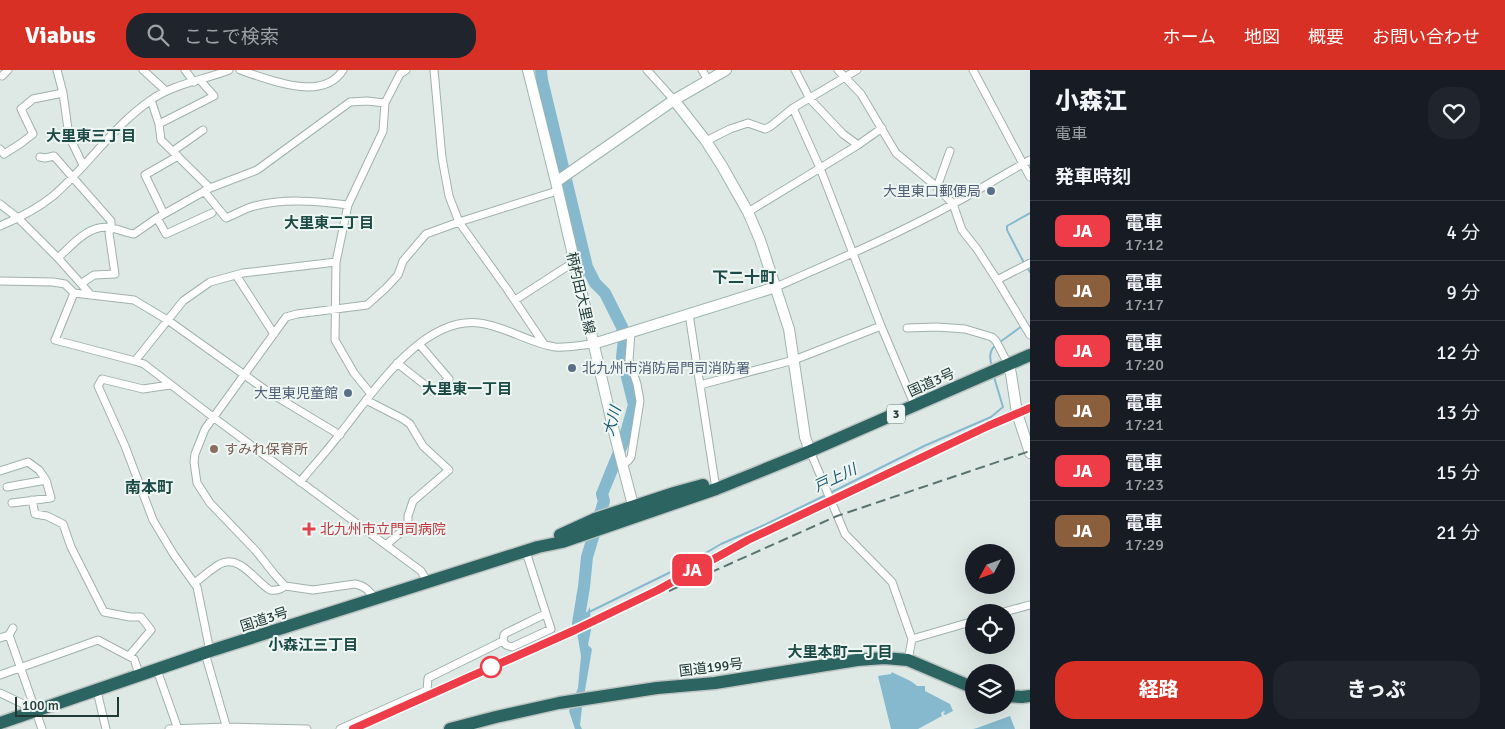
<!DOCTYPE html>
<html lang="ja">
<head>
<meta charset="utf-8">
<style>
  body { margin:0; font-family:Signika,"Noto Sans JP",sans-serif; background:#20242c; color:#f1f3f6; height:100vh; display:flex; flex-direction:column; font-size:19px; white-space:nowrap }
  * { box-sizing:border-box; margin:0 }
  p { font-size:16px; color:#9ea1a6 }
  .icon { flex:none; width:28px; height:28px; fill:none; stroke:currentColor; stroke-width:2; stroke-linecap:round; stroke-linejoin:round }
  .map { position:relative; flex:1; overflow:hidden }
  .panel { display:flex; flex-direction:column; background:#171b24; width:475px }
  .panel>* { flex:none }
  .badge { padding:0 10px; border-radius:8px; font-size:18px; line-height:32px }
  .needle { width:32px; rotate:229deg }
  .buttons { position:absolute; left:965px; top:474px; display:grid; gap:10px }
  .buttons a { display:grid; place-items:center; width:50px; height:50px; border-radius:50%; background:#171b24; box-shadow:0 5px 20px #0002; font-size:25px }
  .scale { position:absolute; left:15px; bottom:12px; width:104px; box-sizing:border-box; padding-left:5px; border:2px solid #203935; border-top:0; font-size:14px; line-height:18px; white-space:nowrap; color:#203935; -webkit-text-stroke:4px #eef6f3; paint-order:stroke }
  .map>.badge { position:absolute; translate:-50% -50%; box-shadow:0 0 0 2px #fff }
  h2 { padding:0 25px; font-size:19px; line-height:45px }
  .round { display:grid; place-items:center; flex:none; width:52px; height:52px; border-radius:20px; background:#20242c }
  .head { display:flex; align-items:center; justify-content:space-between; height:85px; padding:0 25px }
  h1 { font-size:24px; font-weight:800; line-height:38px }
  .primary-button { display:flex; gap:10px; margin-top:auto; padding:10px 25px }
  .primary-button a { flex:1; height:58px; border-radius:20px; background:#d93025; color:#fff; font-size:20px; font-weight:800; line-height:58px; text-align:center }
  .primary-button a+a { background:#20242c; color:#f1f3f6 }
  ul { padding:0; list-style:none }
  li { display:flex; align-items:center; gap:15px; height:60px; padding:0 25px; border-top:1px solid #363941 }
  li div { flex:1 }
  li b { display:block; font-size:19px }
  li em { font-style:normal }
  li .badge { min-width:55px; font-weight:700; text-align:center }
  header { display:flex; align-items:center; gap:30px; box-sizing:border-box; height:70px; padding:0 25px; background:#d93025; color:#fff }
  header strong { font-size:24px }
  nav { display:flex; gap:28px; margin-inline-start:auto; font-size:18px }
  .search { width:350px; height:45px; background:#20242c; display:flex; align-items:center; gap:12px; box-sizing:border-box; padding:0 18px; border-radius:20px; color:#9ea1a6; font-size:19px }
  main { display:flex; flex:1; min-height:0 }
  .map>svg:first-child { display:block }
  .water { fill:#86b9ce }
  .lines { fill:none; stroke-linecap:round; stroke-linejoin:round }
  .stream { stroke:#86b9ce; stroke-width:2 }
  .river { stroke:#86b9ce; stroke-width:12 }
  .street-casing { stroke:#a1b1ad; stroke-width:9 }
  .secondary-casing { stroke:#9db5b0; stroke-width:12 }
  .highway-casing { stroke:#bcc4c2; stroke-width:15 }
  .street { stroke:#fff; stroke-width:7 }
  .secondary { stroke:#fff; stroke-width:10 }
  .highway { stroke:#2c6461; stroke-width:12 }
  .rail { stroke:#5a7571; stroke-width:2; stroke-dasharray:10 5; stroke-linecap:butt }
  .line-casing { stroke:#fff; stroke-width:11 }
  .line { stroke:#ee3d49; stroke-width:8 }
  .service-dot { fill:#5c6f8a; stroke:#eef6f3; stroke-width:2 }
  .education-dot { fill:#8d6e63; stroke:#eef6f3; stroke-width:2 }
  .health-dot { fill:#e0444e; stroke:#eef6f3; stroke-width:2 }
  .stop-dot { fill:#fff; stroke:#ee3d49; stroke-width:2.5 }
  .labels { text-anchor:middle; stroke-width:4; stroke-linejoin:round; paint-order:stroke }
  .shield { fill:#eef6f3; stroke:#5e726e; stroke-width:1 }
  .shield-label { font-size:12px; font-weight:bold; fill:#203935 }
  .service-label { font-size:14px; fill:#4e5e75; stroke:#eef6f3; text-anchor:end }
  .street-label { font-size:14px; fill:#203935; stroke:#eef6f3 }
  .education-label { font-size:14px; fill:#785e54; stroke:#eef6f3; text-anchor:start }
  .health-label { font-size:14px; fill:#be3a42; stroke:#eef6f3; text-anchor:start }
  .neighbourhood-label { font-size:15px; font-weight:bold; fill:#1c4a45; stroke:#eef6f3 }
  .water-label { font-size:15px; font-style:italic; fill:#1c5873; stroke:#eef6f3 }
  .quarter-label { font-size:16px; font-weight:bold; fill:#1c4a45; stroke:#eef6f3 }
</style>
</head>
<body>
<header>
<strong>Viabus</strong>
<div class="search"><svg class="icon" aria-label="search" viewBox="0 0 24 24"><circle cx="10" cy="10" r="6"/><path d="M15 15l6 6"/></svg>ここで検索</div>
<nav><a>ホーム</a><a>地図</a><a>概要</a><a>お問い合わせ</a></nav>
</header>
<main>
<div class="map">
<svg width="1030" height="659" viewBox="0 0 1030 659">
  <rect width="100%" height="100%" fill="#dee9e6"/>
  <!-- water -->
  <path class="water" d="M577,522l3,20 4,6 6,-11 1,23 -3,15 4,4 -10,59 -2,17 2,4h-7l-6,-18 9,-23 3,-32 -6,-35z
    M892,602c8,5 18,7 25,14h8v5l25,13 3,7 -8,4 -2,-1 2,-2 -1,-1 -3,2 1,3 -24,13h-27l-13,-53 13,-2z
    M1010,646l5,13h-42l4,-1z"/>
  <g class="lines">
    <!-- stream -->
    <path class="stream" d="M1024,193l-17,-33v-4l23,-13
      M1027,197l3,5
      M1000,272l22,-16
      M992,298c-2,-9 -4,-17 4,-23
      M830,423l94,-47 67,-29 12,-10 -9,-30
      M581,546l106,-52 34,-20 39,-17 66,-32"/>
    <!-- river -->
    <path class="river" d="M541,0l1,10 45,187 8,16 10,10 17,34 2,12 -2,18 12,48 -10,35 -22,54 2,7 -17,56 -3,30 -6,36 1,3"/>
    <defs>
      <path id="street" d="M57,0l6,23 6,43 14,29
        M143,0l23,21
        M185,0l9,12
        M240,0c28,9 82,33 103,0
        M434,0l8,88 7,38 10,26 48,67 37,55
        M647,0l27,30
        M702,0l6,10
        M795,0l15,29 33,35 15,11
        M838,0l23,24 35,59 41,34 16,17 9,26 15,19 20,31 33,55
        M973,0l57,107
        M2,6l6,-6
        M151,30l8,24 2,16 49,48
        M793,38l27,60 61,158 34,80
        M159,54l55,-28 -14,-16
        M706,71l24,-12 18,-6 17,6 6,-3 22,-18 64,-38
        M0,79l4,5 16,-10 13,-10 -12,-25 12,-10 30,-6
        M173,81l30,-21
        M40,87l5,1 9,-2 57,65v7l-2,5 6,41 -21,1 -12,8
        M937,117l13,-36
        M204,121l22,27c8,-3 16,-8 25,-11 31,-9 65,-6 97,-2
        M0,134l18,14 40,40
        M748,142l110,-67 24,-17
        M164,144l-19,-39 33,-19
        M157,148l9,16 46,-21
        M0,156c19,-8 37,-17 53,-30 35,-30 60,-70 98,-96 22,-16 53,-20 78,-30
        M236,205l38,59
        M997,210l33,-17
        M0,211l53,1 12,2 9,9 60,7 35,21 98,70 73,44
        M776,217c59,-26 120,-52 177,-83 26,-14 51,-30 77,-44
        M74,223l-19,47 80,21 9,3 69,53 208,154 7,12
        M91,225l-33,-37c14,-13 32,-35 53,-30 8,1 15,5 23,6l23,-16 53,-30 47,-18 93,-68 17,-1 18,2
        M515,230l59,-38
        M689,244l27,175
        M907,258l30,-1 28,2 27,8 4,4 12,23
        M135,291l48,-60 27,-19 33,-9 93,-11
        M397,293l37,29 15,-13 -29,-34
        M170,315l-27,4 -41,-10 -4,7 27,60 28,74 21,35 23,32 13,64
        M700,315l94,-25 87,-34
        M371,324l-17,-21 -19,-33 1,-78 12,-57 35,-74 2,-28 15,-29 6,-4
        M366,330l37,19 7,5 13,22 26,24 -36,31 -5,15v7l-1,4 -21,18
        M810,381l35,83 47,48 20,57 -4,21
        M622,394l6,-3 3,-4 9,-56 -3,-17 -8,-24 2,-27
        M0,401l28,-9 11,8 7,10 -39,7
        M300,412c13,-16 27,-31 39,-47 32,-39 82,-119 140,-112 26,3 50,20 76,24 12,1 25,-2 38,-3
        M32,430l3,14 12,2 16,8 8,23 33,65 26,5h11l10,13 -22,26
        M12,433l39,-5 -5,-18
        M194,513c9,-6 17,-14 26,-19 20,-10 35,17 50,26 6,1 10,0 15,-4
        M375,529c-5,-8 -10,-13 -20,-15l-42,6 -28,-4 -10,-11 -19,-24 -46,-48 -13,-20 -3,-21 1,-8 10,-25 81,-112 11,-3 70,-9 19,-17 12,-13 5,-14 23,-27 33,-12 98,-31
        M1004,542l26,-7
        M9,565l33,94
        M0,568l9,-3 4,-7
        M912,569l62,-18
        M503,571l3,4 6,2 39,-18 -25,-77
        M205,583l22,76
        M157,600l21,59
        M0,605l98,-35 36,19 6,17
        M97,621l9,38
        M0,623l36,17
        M169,659l58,-2 80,2
        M340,659l87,-39 1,-12 75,-37 1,-6 2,-2 39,-19"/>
      <path id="secondary" d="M528,0l28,112 60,258 19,73
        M674,30l32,41 16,25 26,46 12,28 29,89 16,108 5,14
        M556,112l118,-82 52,-30
        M593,274l183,-57
        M1008,294l3,10 6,39 13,40"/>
      <path id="highway" d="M560,465l35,-16 79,-26 29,-8
        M1006,626l16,1 8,-1
        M0,653l210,-72 328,-104 24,-5 154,-53 45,-18 49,-20 220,-96
        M450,659l46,-12 63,-14 98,-15 58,-5 142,-23 27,-2 24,2 66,28"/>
    </defs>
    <!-- street casing -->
    <use href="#street" class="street-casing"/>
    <!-- secondary casing -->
    <use href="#secondary" class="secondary-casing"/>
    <!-- highway casing -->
    <use href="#highway" class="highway-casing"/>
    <!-- street -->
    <use href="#street" class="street"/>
    <!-- secondary -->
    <use href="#secondary" class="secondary"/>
    <!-- highway -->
    <use href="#highway" class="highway"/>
    <!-- rail -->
    <path class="rail" d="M669,521l168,-75 193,-65
      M353,659l222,-99 83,-41 90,-49 240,-114 42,-18"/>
  </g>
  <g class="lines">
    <defs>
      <path id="line" d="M353,659l222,-99 83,-40 90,-50 240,-114 42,-18"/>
    </defs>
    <!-- line casing -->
    <use href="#line" class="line-casing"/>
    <!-- line -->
    <use href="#line" class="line"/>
  </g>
  <!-- markers -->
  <g class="service-dot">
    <circle cx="991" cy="121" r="5"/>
    <circle cx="572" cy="298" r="5"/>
    <circle cx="348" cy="323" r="5"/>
  </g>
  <circle class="education-dot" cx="214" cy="379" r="5"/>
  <path class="health-dot" d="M306.5 451.5h5v5h5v5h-5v5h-5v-5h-5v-5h5z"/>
  <circle class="stop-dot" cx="491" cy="597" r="10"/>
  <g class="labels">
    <!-- shield labels -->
    <rect class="shield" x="887" y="334.5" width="18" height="19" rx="4"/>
    <g class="shield-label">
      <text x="896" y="348">3</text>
    </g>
    <!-- service labels -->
    <g class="service-label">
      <text x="981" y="126">大里東口郵便局</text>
      <text x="582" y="303" text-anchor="start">北九州市消防局門司消防署</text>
      <text x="338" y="328">大里東児童館</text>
    </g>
    <!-- street labels -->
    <g class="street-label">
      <text transform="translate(581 223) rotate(77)" y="5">柄杓田大里線</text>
      <text transform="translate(931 312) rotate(-24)" y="5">国道3号</text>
      <text transform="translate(264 549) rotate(-18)" y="5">国道3号</text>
      <text transform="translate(711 597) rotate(-7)" y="5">国道199号</text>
    </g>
    <!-- education labels -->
    <g class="education-label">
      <text x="224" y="384">すみれ保育所</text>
    </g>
    <!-- health labels -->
    <g class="health-label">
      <text x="320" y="464">北九州市立門司病院</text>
    </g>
    <!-- neighbourhood labels -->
    <g class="neighbourhood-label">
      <text x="91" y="71">大里東三丁目</text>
      <text x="329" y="158">大里東二丁目</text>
      <text x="467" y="324">大里東一丁目</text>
      <text x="313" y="580">小森江三丁目</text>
      <text x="840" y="587">大里本町一丁目</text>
    </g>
    <!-- water labels -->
    <g class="water-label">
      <text transform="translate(612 351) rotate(-74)" y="5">大川</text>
      <text transform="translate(835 408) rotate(-25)" y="5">戸上川</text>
    </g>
    <!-- quarter labels -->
    <g class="quarter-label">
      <text x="744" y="213">下二十町</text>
      <text x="149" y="423">南本町</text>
    </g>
  </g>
</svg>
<div class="buttons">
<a><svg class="needle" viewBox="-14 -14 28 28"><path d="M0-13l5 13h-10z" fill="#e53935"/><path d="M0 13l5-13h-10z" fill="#9ea1a6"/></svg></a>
<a><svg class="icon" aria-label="locate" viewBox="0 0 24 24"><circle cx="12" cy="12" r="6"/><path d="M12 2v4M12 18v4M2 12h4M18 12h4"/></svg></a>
<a><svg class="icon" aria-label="layers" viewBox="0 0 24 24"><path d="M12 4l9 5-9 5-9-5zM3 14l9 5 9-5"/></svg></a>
</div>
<div class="scale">100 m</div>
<b class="badge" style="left:692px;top:500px;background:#ee3d49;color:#fff">JA</b>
</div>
<section class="panel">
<div class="head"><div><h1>小森江</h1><p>電車</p></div><a class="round"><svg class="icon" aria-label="heart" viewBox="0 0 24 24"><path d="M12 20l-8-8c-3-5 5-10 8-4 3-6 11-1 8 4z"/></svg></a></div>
<h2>発車時刻</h2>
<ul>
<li><span class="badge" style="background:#ee3d49;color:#fff">JA</span><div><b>電車</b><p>17:12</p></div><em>4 分</em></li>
<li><span class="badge" style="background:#8b5e3c;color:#fff">JA</span><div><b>電車</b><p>17:17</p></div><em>9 分</em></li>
<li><span class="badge" style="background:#ee3d49;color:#fff">JA</span><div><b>電車</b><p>17:20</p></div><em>12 分</em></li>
<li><span class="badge" style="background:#8b5e3c;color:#fff">JA</span><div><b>電車</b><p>17:21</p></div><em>13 分</em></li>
<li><span class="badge" style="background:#ee3d49;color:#fff">JA</span><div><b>電車</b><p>17:23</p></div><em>15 分</em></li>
<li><span class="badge" style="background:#8b5e3c;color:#fff">JA</span><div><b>電車</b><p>17:29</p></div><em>21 分</em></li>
</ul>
<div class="primary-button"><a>経路</a><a>きっぷ</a></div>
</section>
</main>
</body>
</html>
